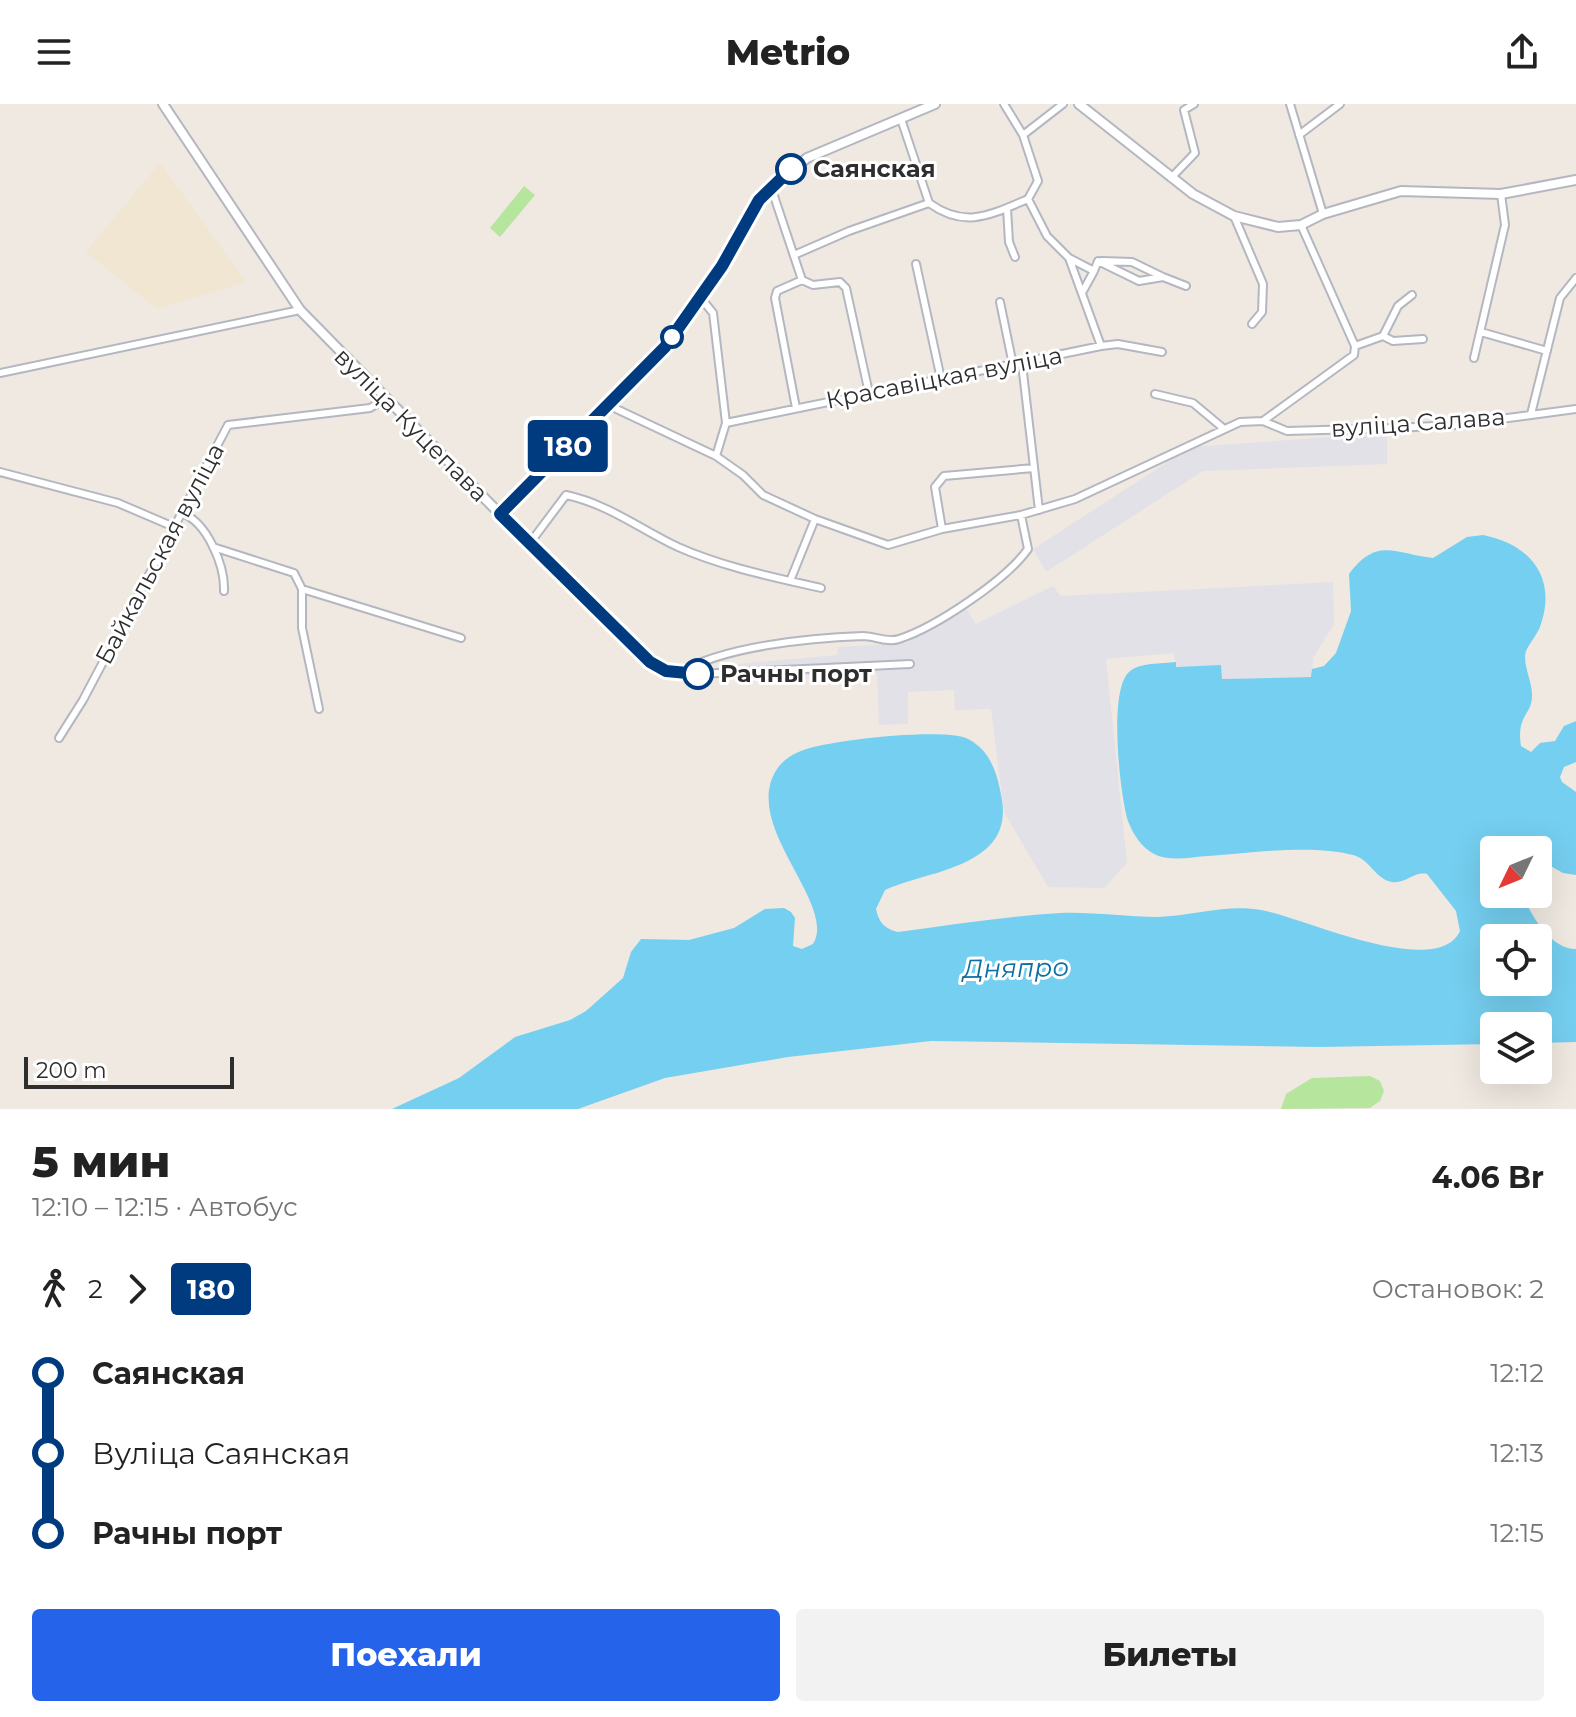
<!DOCTYPE html>
<html lang="ru">
<head>
<meta charset="utf-8">
<style>
  body { margin:0; font-family:Montserrat,sans-serif; background:#f2f2f2; color:#222; height:100vh; display:flex; flex-direction:column; font-size:30px; white-space:nowrap }
  * { box-sizing:border-box; margin:0 }
  p { font-size:26px; color:#767676 }
  .icon { flex:none; width:44px; height:44px; fill:none; stroke:currentColor; stroke-width:2; stroke-linecap:round; stroke-linejoin:round }
  .map { position:relative; height:1005px; overflow:hidden }
  .sheet { display:flex; flex-direction:column; background:#fff; flex:1 }
  .sheet>* { flex:none }
  .badge { padding:0 16px; border-radius:6px; font-size:28px; line-height:52px }
  .needle { width:52px; rotate:227deg }
  .controls { position:absolute; left:1480px; top:732px; display:grid; gap:16px }
  .controls a { display:grid; place-items:center; width:72px; height:72px; border-radius:8px; background:#fff; box-shadow:0 8px 32px #0002; font-size:40px }
  .scale { position:absolute; left:24px; bottom:20px; width:210px; box-sizing:border-box; padding-left:8px; border:4px solid #2e2e2e; border-top:0; font-size:22px; line-height:28px; white-space:nowrap; color:#2e2e2e; -webkit-text-stroke:6px #fff; paint-order:stroke }
  .map>.badge { position:absolute; translate:-50% -50%; box-shadow:0 0 0 4px #fff }
  .legs { display:flex; align-items:center; gap:12px; height:88px; padding:0 32px; font-size:26px }
  .legs p { margin-inline-start:auto }
  .headline { display:flex; align-items:center; justify-content:space-between; height:136px; padding:0 32px }
  h1 { font-size:44px; font-weight:800; line-height:60px }
  .cta { display:flex; gap:16px; margin-top:auto; padding:16px 32px }
  .cta a { flex:1; height:92px; border-radius:8px; background:#2563eb; color:#fff; font-size:32px; font-weight:800; line-height:92px; text-align:center }
  .cta a+a { background:#f2f2f2; color:#222 }
  ul { padding:0 32px; list-style:none }
  li { display:flex; align-items:center; gap:28px; height:80px; font-size:30px }
  li i { display:grid; place-items:center; width:12px; height:100%; margin:0 10px; background:currentColor }
  li i::after { content:''; width:20px; height:20px; margin:-10px; border:6px solid; border-radius:50%; background:#fff }
  li p { margin-inline-start:auto }
  li:first-child i { background:linear-gradient(#0000 50%,currentColor 0) }
  li:last-child i { background:linear-gradient(currentColor 50%,#0000 0) }
  header { display:flex; justify-content:space-between; align-items:center; height:104px; padding:0 32px; background:#fff; font-size:36px; font-weight:800 }
  .map>svg:first-child { display:block }
  .industrial { fill:#e3e1e8 }
  .education { fill:#f0e6d1 }
  .green { fill:#b6e59e }
  .water { fill:#75cff0; fill-rule:evenodd }
  .lines { fill:none; stroke-linecap:round; stroke-linejoin:round }
  .street-casing { stroke:#b4b7c1; stroke-width:10 }
  .secondary-casing { stroke:#b4b7c1; stroke-width:12 }
  .street { stroke:#fff; stroke-width:6 }
  .secondary { stroke:#fff; stroke-width:8 }
  .line-1-casing { stroke:#fff; stroke-width:18 }
  .line-1 { stroke:#003b80; stroke-width:12 }
  .stop-1-dot { fill:#fff; stroke:#003b80; stroke-width:4 }
  .labels { text-anchor:middle; stroke-width:6; stroke-linejoin:round; paint-order:stroke }
  .stop-label { font-size:24px; font-weight:bold; fill:#2e2e2e; stroke:#fff; text-anchor:start }
  .street-label { font-size:24px; fill:#2e2e2e; stroke:#fff }
  .water-label { font-size:26px; font-style:italic; fill:#0d6fa3; stroke:#fff }
</style>
</head>
<body>
<header><svg class="icon" aria-label="menu" viewBox="0 0 24 24"><path d="M4 6h16M4 12h16M4 18h16"/></svg>Metrio<svg class="icon" aria-label="share" viewBox="0 0 24 24"><path d="M12 15V3M7 8l5-5 5 5M5 13v7h14v-7"/></svg></header>
<div class="map">
<svg width="1576" height="1005" viewBox="0 0 1576 1005">
  <rect width="100%" height="100%" fill="#efe9e1"/>
  <!-- industrial -->
  <path class="industrial" d="M1387,329v31l-184,7 -157,101 -13,-23 158,-102z
    M1333,478l1,42 -21,34 -1,19 -90,2 -1,-13 -45,1 -2,-14 -68,6 21,204 -23,25 -56,-1 -44,-75 -13,-103 -36,1 -1,-20 -46,2v32l-29,1 -2,-52 -138,5 -1,-14 99,-9 1,-8 69,-4 57,-38 12,19 77,-38 8,10z"/>
  <!-- education -->
  <path class="education" d="M160,59l86,119 -89,27 -71,-57z"/>
  <!-- green -->
  <path class="green" d="M524,82l11,9 -35,42 -10,-9z
    M1370,972l10,5 4,10 -4,10 -10,7 -89,1 5,-15 26,-16z"/>
  <!-- water -->
  <path class="water" d="M1483,431c46,9 74,41 58,89 -3,10 -11,18 -15,27 -4,12 6,30 6,43 1,21 -16,20 -11,52l10,6 9,-9 15,-2 9,-15 12,-5v41l-12,5 -4,10 2,5 14,10v83l-13,-2 -25,-14v-9h-44v44h28c9,21 28,55 54,55v93l-38,1v-17h-44v18l-174,3 -389,-6 -143,16 -123,21 -87,31h-186l67,-31 56,-41 55,-17 16,-9 37,-33 8,-26 10,-13 48,1 45,-12 31,-19 19,-1 7,4 4,6 -2,28 9,3 11,-5c25,-40 -73,-119 -36,-175 6,-9 14,-14 24,-18 25,-11 145,-24 167,-12 24,12 30,38 34,61 3,19 -1,36 -16,49 -29,24 -68,26 -101,41l-9,19c3,14 9,20 22,23 54,-7 109,-16 163,-19 33,-1 65,4 97,4 35,-1 68,-13 103,-7 39,6 176,71 199,21l-4,-20 -29,-37c-13,-3 -21,10 -35,8 -17,-3 -22,-23 -39,-27 -41,-11 -103,-2 -145,1 -17,1 -38,6 -54,-2 -13,-7 -21,-20 -26,-33 -8,-26 -20,-130 1,-149 11,-10 32,-8 47,-10v5l45,-2 1,14 89,-2 1,-8 12,-3 12,-13 15,-42 -2,-37c28,-38 47,-20 84,-16l34,-21zM1494,834h44v44h-44z"/>
  <g class="lines">
    <defs>
      <path id="street" d="M1004,0l19,31 15,46 -10,18 19,37 22,22 32,88
        M1290,0l33,110
        M901,15l28,84
        M1023,31l40,-31
        M1299,31l41,-31
        M1171,74l24,-25 -11,-43 10,-6
        M771,83l31,93
        M929,99c36,26 61,12 99,-4
        M1007,104l2,34 6,15
        M1234,112l29,68 -1,28 -10,12
        M794,151l55,-24 80,-28
        M1069,154l25,13 -11,20
        M1102,157l30,1 31,15
        M916,160l25,115
        M1094,167l4,-10 41,20 24,-4 23,9
        M802,176l11,5 27,-3 6,6 23,105
        M700,193l13,16 13,110 -10,33
        M1000,198l13,63
        M1481,228l66,19
        M1383,232l15,-30 14,-11
        M1355,242l28,-10 10,5 30,-2
        M1474,254l31,-133 -4,-31
        M1022,260l17,146
        M0,269l300,-63
        M1155,290l38,9 30,25
        M608,301l108,51 27,19 20,20 52,24 73,26 54,-16 79,-14 54,-16 165,-77 23,-1 24,10 107,-3 61,-3 121,-16
        M796,304l-21,-110 2,-7 25,-11
        M1531,310l29,-116 16,-20
        M1263,317l91,-66 1,-9 -54,-121
        M726,319l375,-77 17,-2 44,8
        M0,368l118,31 56,24
        M181,409c26,8 44,53 43,78
        M500,410l150,148 16,9 32,3 212,-10
        M942,425l-7,-42 9,-11 90,-8
        M530,439l36,-48c42,9 74,34 112,52 45,20 95,30 143,41
        M213,443l81,26 8,16v39l17,81
        M790,477l25,-62
        M302,485l159,49
        M679,569c45,-27 131,-35 184,-37 11,0 25,7 36,3 37,-12 107,-59 129,-90l-7,-34
        M59,634l24,-38 145,-275 142,-17 15,-9"/>
      <path id="secondary" d="M163,0l137,206 200,204 165,-167 57,-81 25,-47 24,-32 36,-29 128,-54
        M1079,0l114,90 41,22 44,11 23,-2 22,-11 78,-23 100,3 75,-14"/>
    </defs>
    <!-- street casing -->
    <use href="#street" class="street-casing"/>
    <!-- secondary casing -->
    <use href="#secondary" class="secondary-casing"/>
    <!-- street -->
    <use href="#street" class="street"/>
    <!-- secondary -->
    <use href="#secondary" class="secondary"/>
  </g>
  <g class="lines">
    <defs>
      <path id="line-1" d="M698,570l-32,-3 -16,-9 -150,-148 165,-167 57,-81 37,-66 32,-31"/>
    </defs>
    <!-- line-1 casing -->
    <use href="#line-1" class="line-1-casing"/>
    <!-- line-1 -->
    <use href="#line-1" class="line-1"/>
  </g>
  <!-- markers -->
  <g class="stop-1-dot">
    <circle cx="791" cy="65" r="14"/>
    <circle cx="672" cy="233" r="10"/>
    <circle cx="698" cy="570" r="14"/>
  </g>
  <g class="labels">
    <!-- stop labels -->
    <g class="stop-label">
      <text x="813" y="73">Саянская</text>
      <text x="720" y="578">Рачны порт</text>
    </g>
    <!-- street labels -->
    <g class="street-label">
      <text transform="translate(944 274) rotate(-11)" y="8">Красавіцкая вуліца</text>
      <text transform="translate(1418 319) rotate(-4)" y="8">вуліца Салава</text>
      <text transform="translate(411 321) rotate(45)" y="8">вуліца Куцепава</text>
      <text transform="translate(160 450) rotate(-62)" y="8">Байкальская вуліца</text>
    </g>
    <!-- water labels -->
    <g class="water-label">
      <text transform="translate(1016 864) rotate(-1)" y="9">Дняпро</text>
    </g>
  </g>
</svg>
<div class="controls">
<a><svg class="needle" viewBox="-14 -14 28 28"><path d="M0-13l5 13h-10z" fill="#e53935"/><path d="M0 13l5-13h-10z" fill="#767676"/></svg></a>
<a><svg class="icon" aria-label="locate" viewBox="0 0 24 24"><circle cx="12" cy="12" r="6"/><path d="M12 2v4M12 18v4M2 12h4M18 12h4"/></svg></a>
<a><svg class="icon" aria-label="layers" viewBox="0 0 24 24"><path d="M12 4l9 5-9 5-9-5zM3 14l9 5 9-5"/></svg></a>
</div>
<div class="scale">200 m</div>
<b class="badge" style="left:568px;top:342px;background:#003b80;color:#fff">180</b>
</div>
<section class="sheet">
<div class="headline"><div><h1>5 мин</h1><p>12:10 – 12:15 · Автобус</p></div><b>4.06 Br</b></div>
<div class="legs"><svg class="icon" aria-label="walk" viewBox="0 0 24 24"><circle cx="13" cy="4" r="2"/><path d="M13 8l-2 6 4 7M11 14l-3 7M7 12l3-4h3l4 4"/></svg>2<svg class="icon" aria-label="forward" viewBox="0 0 24 24"><path d="M9 5l7 7-7 7"/></svg><b class="badge" style="background:#003b80;color:#fff">180</b><p>Остановок: 2</p></div>
<ul>
<li><i style="color:#003b80"></i><b>Саянская</b><p>12:12</p></li>
<li><i style="color:#003b80"></i><span>Вуліца Саянская</span><p>12:13</p></li>
<li><i style="color:#003b80"></i><b>Рачны порт</b><p>12:15</p></li>
</ul>
<div class="cta"><a>Поехали</a><a>Билеты</a></div>
</section>
</body>
</html>
